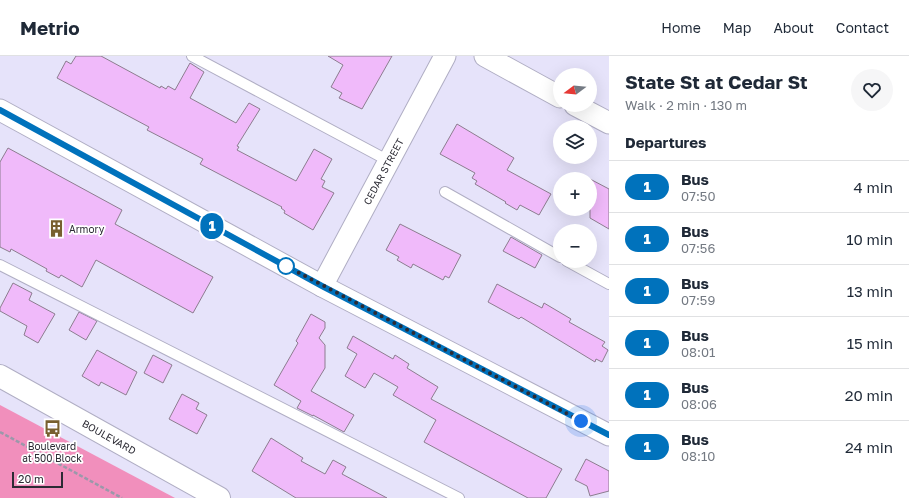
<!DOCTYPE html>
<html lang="en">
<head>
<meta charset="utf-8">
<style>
  body { margin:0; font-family:"Golos Text",sans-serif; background:#f6f6f7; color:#1f2937; height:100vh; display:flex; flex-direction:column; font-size:15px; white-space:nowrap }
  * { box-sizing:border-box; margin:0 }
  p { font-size:13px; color:#747a83 }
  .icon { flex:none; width:22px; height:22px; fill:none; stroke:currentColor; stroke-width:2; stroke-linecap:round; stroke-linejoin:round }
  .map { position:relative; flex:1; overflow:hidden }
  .sheet { display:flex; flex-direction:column; background:#fff; width:300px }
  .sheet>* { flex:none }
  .badge { padding:0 8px; border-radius:13px; font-size:14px; line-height:26px }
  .needle { width:26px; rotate:254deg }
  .fabs { position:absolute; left:553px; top:12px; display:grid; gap:8px }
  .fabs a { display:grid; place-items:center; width:44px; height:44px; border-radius:50%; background:#fff; box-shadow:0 4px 16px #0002; font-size:20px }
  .scale { position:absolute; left:12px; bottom:10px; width:51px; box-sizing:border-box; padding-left:4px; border:2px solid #2c2b34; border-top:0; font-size:11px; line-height:14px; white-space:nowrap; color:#2c2b34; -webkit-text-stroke:3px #fff; paint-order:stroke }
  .you { position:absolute; width:20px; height:20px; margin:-10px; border:3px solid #fff; border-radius:50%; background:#1a73e8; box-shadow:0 0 0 6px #1a73e833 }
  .map>.badge { position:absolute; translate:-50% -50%; box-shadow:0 0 0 2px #fff }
  h2 { padding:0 16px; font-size:15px; line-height:36px }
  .round { display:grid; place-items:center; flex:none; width:42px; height:42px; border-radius:21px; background:#f6f6f7 }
  .head { display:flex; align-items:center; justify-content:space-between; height:68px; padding:0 16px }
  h1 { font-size:19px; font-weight:700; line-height:30px }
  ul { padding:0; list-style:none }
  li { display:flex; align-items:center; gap:12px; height:52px; padding:0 16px; border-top:1px solid #e0e1e3 }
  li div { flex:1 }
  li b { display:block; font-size:15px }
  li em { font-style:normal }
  li .badge { min-width:44px; font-weight:700; text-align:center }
  header { display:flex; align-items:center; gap:24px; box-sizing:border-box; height:56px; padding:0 20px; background:#fff; border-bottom:1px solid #e0e1e3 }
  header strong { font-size:19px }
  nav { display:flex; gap:22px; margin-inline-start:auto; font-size:14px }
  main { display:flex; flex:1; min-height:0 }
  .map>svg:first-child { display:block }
  .forest { fill:#f18fbc }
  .building { fill:#f0bafa; stroke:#8c7d8f }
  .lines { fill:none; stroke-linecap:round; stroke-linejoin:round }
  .service-casing { stroke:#b0aec4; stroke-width:12 }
  .minor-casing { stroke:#b0aec4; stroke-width:23 }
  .secondary-casing { stroke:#b0aec4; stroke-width:24 }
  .path { stroke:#9b98aa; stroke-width:2.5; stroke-dasharray:4 2; stroke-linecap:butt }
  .service { stroke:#fff; stroke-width:10 }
  .minor { stroke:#fff; stroke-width:21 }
  .secondary { stroke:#fff; stroke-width:22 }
  .line-casing { stroke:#fff; stroke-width:9 }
  .line { stroke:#0072bc; stroke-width:6 }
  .walk { stroke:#2c2b34; stroke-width:4; stroke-dasharray:0 7.2 }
  .stop-dot { fill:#fff; stroke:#0072bc; stroke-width:2 }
  .labels { text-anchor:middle; stroke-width:3.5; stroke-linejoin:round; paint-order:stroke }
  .street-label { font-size:10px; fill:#2c2b34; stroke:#fff }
  .poi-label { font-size:10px; fill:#2c2b34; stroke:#fff; text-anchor:start }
</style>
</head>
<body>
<header>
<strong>Metrio</strong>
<nav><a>Home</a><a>Map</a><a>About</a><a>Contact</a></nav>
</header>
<main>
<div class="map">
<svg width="609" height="442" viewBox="0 0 609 442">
  <rect width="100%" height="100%" fill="#e6e3fa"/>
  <!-- forest -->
  <path class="forest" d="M0,349l175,93h-175z"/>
  <!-- building -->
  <path class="building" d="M76,0h25l59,32 1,-2 5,3 2,-3 7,4 15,-27 14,9 -14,26 46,25 13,-20 11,6 -23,37 2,1 -2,3 59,31 18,-32 18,10 -11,20 4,2 -3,6 12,6 -21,37 -29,-17 1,-2 -4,-3 1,-1 -82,-43 3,-5 -56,-29 2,-3 -92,-49 9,-17 5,3z
    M328,0h64l-30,53 -23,-11 3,-5 -11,-6 12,-22z
    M457,68l57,34 -7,12 44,24 -12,21 -19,-10 -3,5 -12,-7 1,-1 -31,-18 2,-3 -5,-3 3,-5 -35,-19z
    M8,92l114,62 -7,14 98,53 -20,36 -97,-53 -14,27 -21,-12 -2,3 -13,-7 1,-2 -36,-20 -1,3 -10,-5v-85z
    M590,123l19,10v40l-19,-11z
    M400,168l61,31 -12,23 -4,-2 -2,4 -30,-16 -2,4 -14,-8 2,-3 -13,-7z
    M511,181l31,18 -7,13 -32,-17z
    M13,227l19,10 -3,7 26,14 -17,29 -14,-8 3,-9 -27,-15v-3z
    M497,228l45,24 2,-5 27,16 -2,3 36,20 -3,4 6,4 -6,12 -6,-3 -1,3 -74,-45 -2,2 -31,-17z
    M79,256l18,9 -11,19 -17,-10z
    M311,258l14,8v6l-6,10 6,7v23l-14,23 43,24 -10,17 -31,-17v1l-16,-8 4,-7 -27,-16 24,-42 -2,-2z
    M353,280l40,23 2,-4 14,9 -2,4 31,19 -7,12 131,70 -16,29h-18l-104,-56 12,-22 -43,-25 5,-8 -24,-14 -9,15 -20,-12 12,-22 -10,-6z
    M97,294l40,22 -11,23 -25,-13 -2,4 -17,-10z
    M153,299l19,10 -9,18 -19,-10z
    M182,338l17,9 -3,6 11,6 -10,19 -28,-15z
    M271,382l32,20 -2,3 24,13 8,-14 13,7 -4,7 45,24h-91l-44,-27z
    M586,403l23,12v20l-19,5 -3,-10 -12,-6z"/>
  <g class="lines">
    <defs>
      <path id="service" d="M192,0l197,105
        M445,136l115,65
        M567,205l42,23
        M0,209l459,233"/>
      <g id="minor">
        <path d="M485,0l75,41"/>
        <path d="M575,49l34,18"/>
        <path d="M0,54l322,176 287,149"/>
        <path id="s1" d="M322,230l123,-230"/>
      </g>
      <g id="secondary">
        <path id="s2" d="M0,320l219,122"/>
      </g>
    </defs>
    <!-- service casing -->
    <use href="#service" class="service-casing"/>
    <!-- minor casing -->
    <use href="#minor" class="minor-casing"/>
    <!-- secondary casing -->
    <use href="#secondary" class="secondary-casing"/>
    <!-- path -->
    <path class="path" d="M0,376l122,66"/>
    <!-- service -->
    <use href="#service" class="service"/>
    <!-- minor -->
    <use href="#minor" class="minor"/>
    <!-- secondary -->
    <use href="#secondary" class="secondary"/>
  </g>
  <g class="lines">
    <defs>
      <path id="line" d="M0,54l322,176 287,149"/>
    </defs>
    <!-- line casing -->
    <use href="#line" class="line-casing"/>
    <!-- line -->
    <use href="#line" class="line"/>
    <!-- walk -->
    <path class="walk" d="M286,210l295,155"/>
  </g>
  <!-- icons -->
  <defs>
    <symbol id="building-bare" viewBox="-9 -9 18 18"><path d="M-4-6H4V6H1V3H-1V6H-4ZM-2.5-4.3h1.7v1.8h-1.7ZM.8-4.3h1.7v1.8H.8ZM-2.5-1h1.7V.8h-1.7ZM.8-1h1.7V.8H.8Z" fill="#775f2f" stroke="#fff" stroke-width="2.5" paint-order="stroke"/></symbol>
    <symbol id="bus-bare" viewBox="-9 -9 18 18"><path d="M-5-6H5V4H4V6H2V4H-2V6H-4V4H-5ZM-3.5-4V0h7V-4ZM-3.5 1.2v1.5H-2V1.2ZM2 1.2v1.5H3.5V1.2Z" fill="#775f2f" stroke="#fff" stroke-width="2.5" paint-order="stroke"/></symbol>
  </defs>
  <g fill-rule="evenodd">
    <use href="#building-bare" x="44" y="160" width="25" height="25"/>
    <use href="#bus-bare" x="40" y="360" width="25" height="25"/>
  </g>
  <!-- markers -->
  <circle class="stop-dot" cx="286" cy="210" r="8"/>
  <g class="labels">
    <!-- street labels -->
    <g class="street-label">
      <text dy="4" stroke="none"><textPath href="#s1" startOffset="130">CEDAR STREET</textPath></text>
      <text dy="4" stroke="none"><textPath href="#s2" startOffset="125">BOULEVARD</textPath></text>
    </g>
    <!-- poi labels -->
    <g class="poi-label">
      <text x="69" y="177">Armory</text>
      <text x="52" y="394" text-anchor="middle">Boulevard<tspan x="52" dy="12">at 500 Block</tspan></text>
    </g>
  </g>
</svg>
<div class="fabs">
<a><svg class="needle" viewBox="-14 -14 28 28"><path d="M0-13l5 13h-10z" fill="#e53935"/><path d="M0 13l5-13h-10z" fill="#747a83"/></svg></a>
<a><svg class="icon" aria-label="layers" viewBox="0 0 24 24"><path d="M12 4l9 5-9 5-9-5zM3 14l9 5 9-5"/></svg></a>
<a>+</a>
<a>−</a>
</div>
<div class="scale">20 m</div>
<div class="you" style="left:581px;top:365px"></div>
<b class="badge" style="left:212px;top:170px;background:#0072bc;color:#fff">1</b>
</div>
<section class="sheet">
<div class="head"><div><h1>State St at Cedar St</h1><p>Walk · 2 min · 130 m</p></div><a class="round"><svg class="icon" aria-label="heart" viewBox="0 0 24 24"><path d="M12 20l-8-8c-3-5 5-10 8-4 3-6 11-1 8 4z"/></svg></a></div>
<h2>Departures</h2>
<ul>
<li><span class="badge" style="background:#0072bc;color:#fff">1</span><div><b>Bus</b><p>07:50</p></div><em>4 min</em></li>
<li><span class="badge" style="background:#0072bc;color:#fff">1</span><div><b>Bus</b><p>07:56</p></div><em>10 min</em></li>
<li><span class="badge" style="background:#0072bc;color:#fff">1</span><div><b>Bus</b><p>07:59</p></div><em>13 min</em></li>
<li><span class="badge" style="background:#0072bc;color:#fff">1</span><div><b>Bus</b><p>08:01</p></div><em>15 min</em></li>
<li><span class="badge" style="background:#0072bc;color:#fff">1</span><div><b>Bus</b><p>08:06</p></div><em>20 min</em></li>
<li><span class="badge" style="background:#0072bc;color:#fff">1</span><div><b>Bus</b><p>08:10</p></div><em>24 min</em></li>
</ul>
</section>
</main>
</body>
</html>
